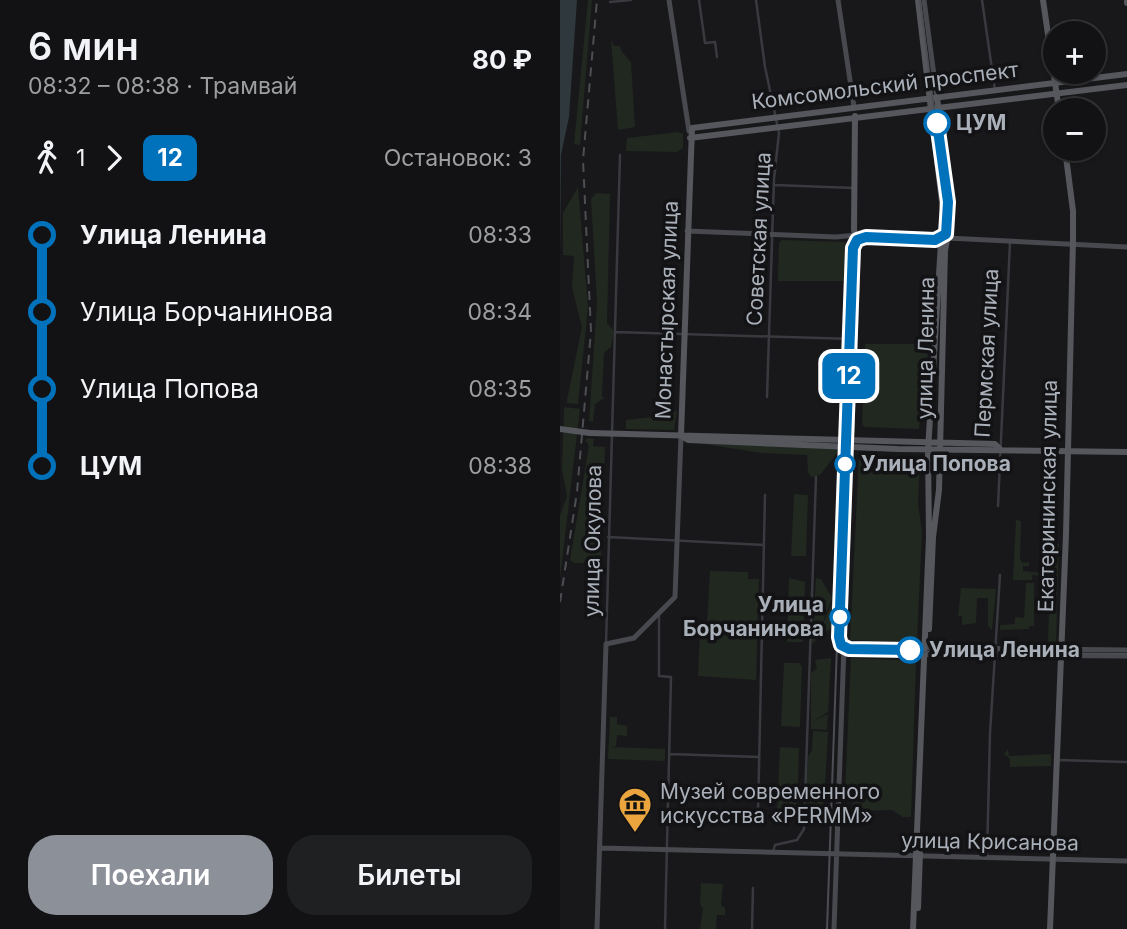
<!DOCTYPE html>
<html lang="ru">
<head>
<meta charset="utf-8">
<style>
  body { margin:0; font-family:Inter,sans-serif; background:#1f2022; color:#f1f3f6; height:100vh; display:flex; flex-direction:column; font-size:26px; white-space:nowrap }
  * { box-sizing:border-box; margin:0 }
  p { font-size:23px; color:#9c9ea0 }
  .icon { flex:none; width:38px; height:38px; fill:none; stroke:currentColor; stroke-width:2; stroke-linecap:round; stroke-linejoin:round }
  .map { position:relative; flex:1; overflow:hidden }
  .panel { display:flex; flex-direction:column; background:#121214; width:560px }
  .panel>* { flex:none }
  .badge { padding:0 14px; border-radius:10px; font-size:24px; line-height:46px }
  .fabs { position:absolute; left:483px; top:21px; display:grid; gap:14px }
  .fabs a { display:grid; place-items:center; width:63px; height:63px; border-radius:50%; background:#121214; box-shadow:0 2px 5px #0004,0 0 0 2px #313234; font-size:35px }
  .map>.badge { position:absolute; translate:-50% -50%; box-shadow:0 0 0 4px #fff }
  .legs { display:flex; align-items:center; gap:10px; height:77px; padding:0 28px; font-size:23px }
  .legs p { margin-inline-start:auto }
  .headline { display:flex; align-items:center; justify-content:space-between; height:119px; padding:0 28px }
  h1 { font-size:38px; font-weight:600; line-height:52px }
  .cta { display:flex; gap:14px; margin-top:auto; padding:14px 28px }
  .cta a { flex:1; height:80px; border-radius:28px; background:#8c9099; color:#fff; font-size:28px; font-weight:600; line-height:80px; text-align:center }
  .cta a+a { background:#1f2022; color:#f1f3f6 }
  ul { padding:0 28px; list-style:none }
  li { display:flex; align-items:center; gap:24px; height:77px; font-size:26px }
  li i { display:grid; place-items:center; width:10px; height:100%; margin:0 9px; background:currentColor }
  li i::after { content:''; width:18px; height:18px; margin:-9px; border:5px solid; border-radius:50%; background:#121214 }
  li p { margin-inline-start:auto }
  li:first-child i { background:linear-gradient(#0000 50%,currentColor 0) }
  li:last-child i { background:linear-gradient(currentColor 50%,#0000 0) }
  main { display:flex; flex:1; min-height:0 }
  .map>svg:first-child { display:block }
  .green { fill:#202820 }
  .water { fill:#2e383d }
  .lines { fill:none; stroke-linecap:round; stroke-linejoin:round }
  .street { stroke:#393a3f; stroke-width:2.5 }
  .secondary { stroke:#47494e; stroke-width:5 }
  .primary { stroke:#55575d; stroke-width:6 }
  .tram { stroke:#4c4e53; stroke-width:2 }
  .rail { stroke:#4c4e53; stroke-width:2; stroke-dasharray:9 7; stroke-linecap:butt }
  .primary-bridge { stroke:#55575d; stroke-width:6 }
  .line-1-casing { stroke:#fff; stroke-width:16 }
  .line-1 { stroke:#0072bc; stroke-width:10 }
  .stop-1-dot { fill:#fff; stroke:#0072bc; stroke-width:3.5 }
  .labels { text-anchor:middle; stroke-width:7; stroke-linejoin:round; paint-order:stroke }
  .street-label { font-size:21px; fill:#aab0b9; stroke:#131315 }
  .stop-label { font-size:21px; font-weight:bold; fill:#aab0b9; stroke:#131315; text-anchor:start }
  .poi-label { font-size:21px; fill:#aab0b9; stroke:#131315; text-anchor:start }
</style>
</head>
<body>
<main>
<section class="panel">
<div class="headline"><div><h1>6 мин</h1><p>08:32 – 08:38 · Трамвай</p></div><b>80 ₽</b></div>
<div class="legs"><svg class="icon" aria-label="walk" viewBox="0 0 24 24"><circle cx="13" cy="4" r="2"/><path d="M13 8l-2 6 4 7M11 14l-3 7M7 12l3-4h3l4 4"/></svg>1<svg class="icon" aria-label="forward" viewBox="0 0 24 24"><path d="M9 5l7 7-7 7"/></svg><b class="badge" style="background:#0072bc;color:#fff">12</b><p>Остановок: 3</p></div>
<ul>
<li><i style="color:#0072bc"></i><b>Улица Ленина</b><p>08:33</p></li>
<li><i style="color:#0072bc"></i><span>Улица Борчанинова</span><p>08:34</p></li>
<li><i style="color:#0072bc"></i><span>Улица Попова</span><p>08:35</p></li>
<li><i style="color:#0072bc"></i><b>ЦУМ</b><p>08:38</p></li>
</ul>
<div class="cta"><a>Поехали</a><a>Билеты</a></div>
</section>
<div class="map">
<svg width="567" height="929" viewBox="0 0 567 929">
  <rect width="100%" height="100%" fill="#18181a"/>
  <!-- green -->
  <path class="green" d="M28,0h4l-12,145 -6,-1z
    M51,40l3,6h6l2,6 9,10 4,65 -17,3z
    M118,132l5,2v14l-6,4 -51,-1 1,-13z
    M18,187l10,120 -10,97 -11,-1v-3l15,-73 -10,-40 2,-31 -11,-1v-42z
    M36,193l14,1 -3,129 7,8 -3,16 -7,6 -2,43 2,2 -9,6 -2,18 -4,-1 8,-119 -6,-103z
    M222,240l62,2 4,3 -1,36h-69l1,-38z
    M305,344h64l-10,85 -54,-2 -3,-3z
    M4,407l16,2 -20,170v-63l7,-20 -5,-26z
    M117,410l-3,20 -48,-1v-9l45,-5z
    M29,438l5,1 -1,7 12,1 -4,116h-27l-4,-3 19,-114 -4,-6z
    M138,443l139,6 1,3 -18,23 -9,2 -3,-5 -1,-17 -46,-2z
    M299,455l61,2 -2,47 4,27 -5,111 -67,-2z
    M234,494l14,1 -2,61h-15z
    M456,520l5,1 -1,39 3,3 6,-1v4h-6v5l18,2v3l-9,-1v5h-19z
    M491,544h8l-3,100h-8z
    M150,571l38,1v7h11l-3,101 -58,-4 2,-44 -9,-2 1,-8h15z
    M229,578l16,4 -2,60h-16z
    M256,578l5,1 11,19 -13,34 14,-31 -1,26 -20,17z
    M466,583h8v43h-5v3l-29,1v-5l15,-1v-7l9,1z
    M401,588l35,1 -4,41 -4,-4v-28h-11l-1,25 -14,2v-9h-4z
    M271,658l-3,54 -16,10 16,-8 -1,16 -16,-1v-56l6,-5 -2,-8z
    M291,658l65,3 -5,156h-8l-11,-7 -35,1 -12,-18z
    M224,663h15l3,4 -2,60 -19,-1z
    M50,717h7v7l10,2v10l-10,-1 -1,11 -6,1 55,2v12l-57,-2z
    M253,731l15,1 -5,92 -18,-11 3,-56 4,-7z
    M220,747l19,1 -2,63 -20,-1z
    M448,749l1,7 42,-2v12l-41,1v-8l-6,-5z
    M141,883l22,1 -2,21 4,3v7h-8l-1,14h-16l3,-21 -3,-4z"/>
  <!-- water -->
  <path class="water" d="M0,0h17l-8,117 -8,38 -1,99z"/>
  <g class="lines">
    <!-- street -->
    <path class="street" d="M139,0l6,43 10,-1 2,15
      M196,0l9,67 14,66 -5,46 -7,218
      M422,0l13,90
      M50,2l21,-2
      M214,185l80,3
      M55,332l238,7
      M438,506l12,-264
      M48,537l156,8
      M99,615v61l12,1 -6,252
      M46,644l14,-489
      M109,754l90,3
      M497,760l70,2
      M198,812l7,-317
      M213,852l2,-7 22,-5 7,-11 12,-352
      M427,857l3,-124 10,-158
      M192,929l1,-41"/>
    <!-- secondary -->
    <path class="secondary" d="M109,0l20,131
      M278,0l16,107
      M364,0l13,98
      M127,231l149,6 30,-3 261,13
      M296,236l8,4 79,1
      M284,647l283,3
      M283,654l284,2
      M40,848l527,13
      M37,929l9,-285 28,-6 41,-41 6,-161
      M274,929l17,-483"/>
    <!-- primary -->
    <path class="primary" d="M483,0l16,110
      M567,0v3
      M130,138l437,-53
      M30,433l405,11 5,5
      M121,436l11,-308 435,-54
      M121,436l7,4 210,9 229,3
      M291,439l7,-194 -4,-15 1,-114
      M369,629l4,-92 6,-47 6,-239 7,-41 -15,-112
      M358,908l2,-55
      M353,929l16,-392 -1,-87 15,-239 -25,-211
      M490,929l16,-395 7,-294v-29l-8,-62"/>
    <!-- tram -->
    <path class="tram" d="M278,637l4,11 9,3 276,3
      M267,929l24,-681 3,-7 10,-5 72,3 9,-9 1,-27 -26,-203"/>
    <!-- rail -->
    <path class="rail" d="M0,602l17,-110 14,-161 -8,-171 14,-160"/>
    <!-- primary-bridge -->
    <path class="primary-bridge" d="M0,429l30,4"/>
  </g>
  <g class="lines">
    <defs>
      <path id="line-1" d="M350,650l-61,-1 -8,-4 -2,-8 14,-389 4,-8 9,-3 69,3 11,-6 2,-32 -11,-79"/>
    </defs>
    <!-- line-1 casing -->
    <use href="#line-1" class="line-1-casing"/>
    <!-- line-1 -->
    <use href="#line-1" class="line-1"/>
  </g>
  <!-- icons -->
  <defs>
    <symbol id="museum-pin" viewBox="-11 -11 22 30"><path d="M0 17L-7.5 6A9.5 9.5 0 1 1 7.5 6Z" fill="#eaa53f" stroke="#131315"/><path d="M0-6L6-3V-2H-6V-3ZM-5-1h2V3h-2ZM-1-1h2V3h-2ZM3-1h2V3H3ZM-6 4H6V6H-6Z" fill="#111"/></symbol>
  </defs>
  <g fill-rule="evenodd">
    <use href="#museum-pin" x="56" y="785" width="38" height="52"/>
  </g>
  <!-- markers -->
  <g class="stop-1-dot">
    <circle cx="377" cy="123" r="12"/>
    <circle cx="285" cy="464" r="9"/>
    <circle cx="280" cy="617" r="9"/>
    <circle cx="350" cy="650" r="12"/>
  </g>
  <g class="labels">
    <!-- street labels -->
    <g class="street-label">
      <text transform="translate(325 86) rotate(-7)" y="7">Комсомольский проспект</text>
      <text transform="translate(199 239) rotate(-87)" y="7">Советская улица</text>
      <text transform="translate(107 310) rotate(-88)" y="7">Монастырская улица</text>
      <text transform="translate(366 348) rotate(-89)" y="7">улица Ленина</text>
      <text transform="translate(427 353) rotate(-87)" y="7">Пермская улица</text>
      <text transform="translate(488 496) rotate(-89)" y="7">Екатерининская улица</text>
      <text transform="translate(33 541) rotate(-89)" y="7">улица Окулова</text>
      <text transform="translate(430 842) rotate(1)" y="7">улица Крисанова</text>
    </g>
    <!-- stop labels -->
    <g class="stop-label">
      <text x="396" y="130">ЦУМ</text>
      <text x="301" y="471">Улица Попова</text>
      <text x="264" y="612" text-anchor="end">Улица<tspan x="264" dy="24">Борчанинова</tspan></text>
      <text x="369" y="657">Улица Ленина</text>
    </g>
    <!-- poi labels -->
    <g class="poi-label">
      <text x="100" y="799">Музей современного<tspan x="100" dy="24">искусства «PERMM»</tspan></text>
    </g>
  </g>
</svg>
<div class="fabs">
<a>+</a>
<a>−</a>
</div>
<b class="badge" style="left:289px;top:376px;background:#0072bc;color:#fff">12</b>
</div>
</main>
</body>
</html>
